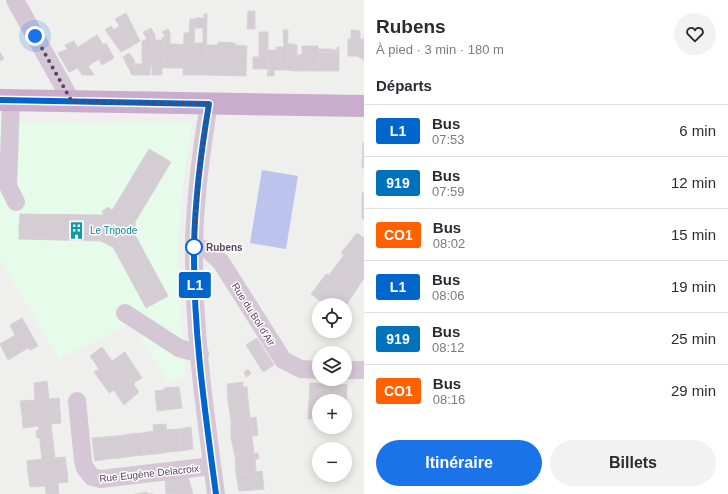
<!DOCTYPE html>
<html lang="fr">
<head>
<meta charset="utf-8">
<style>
  body { margin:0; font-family:Arial,sans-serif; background:#f2f2f3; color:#2b2b33; height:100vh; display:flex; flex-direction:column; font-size:15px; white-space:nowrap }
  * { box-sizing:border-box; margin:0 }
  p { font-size:13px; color:#7c7c81 }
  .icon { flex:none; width:22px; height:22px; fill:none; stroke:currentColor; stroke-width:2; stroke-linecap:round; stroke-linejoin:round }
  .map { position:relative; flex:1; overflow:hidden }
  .side { display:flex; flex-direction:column; background:#fff; width:364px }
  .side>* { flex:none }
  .badge { padding:0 8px; border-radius:3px; font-size:14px; line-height:26px }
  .controls { position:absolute; left:312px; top:298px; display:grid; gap:8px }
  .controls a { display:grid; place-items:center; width:40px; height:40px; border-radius:50%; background:#fff; box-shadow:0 2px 10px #0003; font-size:20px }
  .you { position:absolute; width:20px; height:20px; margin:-10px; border:3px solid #fff; border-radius:50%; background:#1a73e8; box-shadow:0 0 0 6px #1a73e833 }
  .map>.badge { position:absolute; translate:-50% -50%; box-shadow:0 0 0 2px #fff }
  h2 { padding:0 12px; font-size:15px; line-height:36px }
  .round { display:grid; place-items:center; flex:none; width:42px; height:42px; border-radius:21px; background:#f2f2f3 }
  .overview { display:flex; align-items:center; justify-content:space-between; height:68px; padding:0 12px }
  h1 { font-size:19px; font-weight:800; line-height:30px }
  .cta { display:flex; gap:8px; margin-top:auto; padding:8px 12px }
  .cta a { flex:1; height:46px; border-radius:24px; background:#1a73e8; color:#fff; font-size:16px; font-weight:800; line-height:46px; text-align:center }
  .cta a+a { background:#f2f2f3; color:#2b2b33 }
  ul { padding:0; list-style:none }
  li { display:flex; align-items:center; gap:12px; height:52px; padding:0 12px; border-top:1px solid #e1e1e2 }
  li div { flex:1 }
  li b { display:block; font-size:15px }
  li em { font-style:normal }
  li .badge { min-width:44px; font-weight:700; text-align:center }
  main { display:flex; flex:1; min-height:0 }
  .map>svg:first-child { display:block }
  .commercial { fill:#e6fbe9 }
  .green { fill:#bcc4ed }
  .building { fill:#d4cdd3; stroke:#d9d1d7 }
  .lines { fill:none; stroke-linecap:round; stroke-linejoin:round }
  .minor { stroke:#d6c7d7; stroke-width:18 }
  .major { stroke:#caadcc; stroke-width:22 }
  .line-casing { stroke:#fff; stroke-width:9 }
  .line { stroke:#06c; stroke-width:6 }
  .walk { stroke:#58465a; stroke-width:4; stroke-dasharray:0 7.2 }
  .stop-dot { fill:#fff; stroke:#06c; stroke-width:2 }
  .labels { text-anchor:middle; stroke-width:3; stroke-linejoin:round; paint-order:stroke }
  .culture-label { font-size:10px; fill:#0d838f; stroke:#fff; text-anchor:start }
  .stop-label { font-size:10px; font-weight:bold; fill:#58465a; stroke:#fff; text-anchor:start }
  .street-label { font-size:10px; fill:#58465a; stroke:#fff }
</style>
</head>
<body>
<main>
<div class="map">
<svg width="364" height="494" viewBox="0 0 364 494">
  <rect width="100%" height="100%" fill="#eff0ed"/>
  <!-- commercial -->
  <path class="commercial" d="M0,122l192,2 -11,77 -3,56 2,58 6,59 -18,10 -35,-61 -74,36 -59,-99z"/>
  <!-- green -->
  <path class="green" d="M262,170l36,6 -12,73 -36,-6z"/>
  <!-- building -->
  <path class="building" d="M248,11h7v18h-8z
    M126,13l14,28 -8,5 -17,-27z
    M204,14h3l-1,61h-13l1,-32h9v-15h-8v-10h9z
    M190,19h4l1,2 -2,54h-10l1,-42h5z
    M111,26l3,4 5,-4 13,20 -11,6 -16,-22z
    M151,28l4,7v5h7v-3h3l-1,31h-2v7h-10v-36l-5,-9z
    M168,29l2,4v11h5l-1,24h-10l1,-32 -3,-4z
    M147,30l5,9v28h-2v8h-8v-34l5,-2 -4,-7z
    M283,30h5l-1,40h-19v-20h8v-3h8z
    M351,30l9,1v8h4v21l-7,-4h-9v-17h3z
    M259,32h9v37h-15v-12h6z
    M97,35l6,10 3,-2 8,15 -12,7 -3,-6 -11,7 -10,-19z
    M74,41l14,25 6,9h-12l-17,-30z
    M218,42l17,1v2l12,1 -1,30 -40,-1v-30h12z
    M175,44l9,1 -1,23h-9z
    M288,44h5l-1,11h5l-1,16 -9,-1z
    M293,44l4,1v10h-5z
    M302,46h5l-1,25h-10l1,-16h5z
    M307,46h11v25h-12z
    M337,47h2v24h-21v-19h14v-2h5z
    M68,49l10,19 -9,4 -11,-19z
    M318,49h14v3h-14z
    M0,52l4,7 -4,2z
    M129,53l5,6 2,16h-4l-9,-18z
    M135,64h7v11h-6z
    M268,70h6v6h-7z
    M363,143h1v25h-2z
    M149,149l22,13 -36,60v13l33,61 -22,12 -33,-61 -12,-6 -82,-2v-13l1,-12 82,1 11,-6z
    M362,193h2v26h-2z
    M109,207l2,3 -7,4 -2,-3z
    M357,233l7,5v40l-17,26 -21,1 -15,-11 15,-20 3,1 15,-20 -3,-2z
    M22,318l16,28 -8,4 -2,-2 -20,12 -8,-16 15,-9 -5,-10z
    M257,338l17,27 -11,7 -17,-27z
    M102,347l10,14 13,-9 7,11 -30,20 -8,-11 5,-3 -9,-13z
    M132,363l10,15 -7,4 -1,3 5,7 -15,13 -10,-15 -5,3 -7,-10z
    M248,369l3,5 -5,3 -2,-5z
    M47,381l2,18 10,-1 1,12 -38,5 -2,-14 15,-1 -1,-17z
    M243,382v5h4l1,13 -20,2 -1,-18z
    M310,383l37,2 -1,24 -1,-8h-26v18h-11z
    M179,387l3,21 -25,3 -2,-20 9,-1v-2z
    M248,400l2,18 -19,2 -3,-18z
    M60,410l1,13 -10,1 2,17 -13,1v-4h-3l-1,-7 3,-1 -1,-4 -15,2 -1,-13z
    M256,417l2,18 -6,1 -2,-18z
    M250,418l2,18 -21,2v-18z
    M166,424l3,28 -13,2 -3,-29z
    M191,427l2,22 -12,2 -2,-22z
    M179,429l2,22 -12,1 -3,-22z
    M154,431l2,23 -12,1 -2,-22z
    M142,433l2,22 -12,1 -2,-22z
    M130,434l2,22 -12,2 -3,-22z
    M117,436l3,22 -13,1 -2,-22z
    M252,436l2,18 -19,2 -4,-18z
    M105,437l2,22 -12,2 -3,-23z
    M53,441l2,17 10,-1 2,13 -39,4 -1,-13 15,-2 -2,-17z
    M258,453l1,6h-4l1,13 -20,2 -1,-18z
    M67,470l1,12 -10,1 1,11h-13l-1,-8 -15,1 -2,-13z
    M262,471l2,18 -10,1v-5l4,-1 -2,-12z
    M256,472l2,12 -4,1v5l-15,1 -3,-17z
    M188,477l5,17h-23l-1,-9 -3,1 -1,-7z
    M169,485l1,9h-4l-1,-8z
    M147,492v2h6h-18z"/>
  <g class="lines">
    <!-- minor -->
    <path class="minor" d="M15,0l57,102
      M11,101l-3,85 8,16
      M209,104c-8,47 -14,95 -15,142 -1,83 11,166 22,248
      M194,247l14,3 13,12 62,98 18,9 18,1
      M125,313l54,35 21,6
      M345,370h19
      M77,401l6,60 2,7 7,9 9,2 111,-13"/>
    <!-- major -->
    <path class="major" d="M0,100l364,6"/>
  </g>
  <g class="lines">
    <defs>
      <path id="line" d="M0,100l209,4c-8,47 -14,95 -15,142 -1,83 11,166 22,248"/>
    </defs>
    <!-- line casing -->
    <use href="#line" class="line-casing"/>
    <!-- line -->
    <use href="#line" class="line"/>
    <!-- walk -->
    <path class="walk" d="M35,36l37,66 137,2 -10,69 -5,74"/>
  </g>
  <!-- icons -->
  <defs>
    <symbol id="building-bare" viewBox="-9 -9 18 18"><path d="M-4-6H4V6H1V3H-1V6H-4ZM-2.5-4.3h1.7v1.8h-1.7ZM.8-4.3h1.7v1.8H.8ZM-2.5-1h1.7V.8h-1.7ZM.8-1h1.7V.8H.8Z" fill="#0f9aa8" stroke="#fff" stroke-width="2.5" paint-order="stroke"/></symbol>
  </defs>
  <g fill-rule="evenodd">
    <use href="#building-bare" x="64" y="218" width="25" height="25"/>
  </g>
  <!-- markers -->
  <circle class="stop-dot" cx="194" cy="247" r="8"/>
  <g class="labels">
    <!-- culture labels -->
    <g class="culture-label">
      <text x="90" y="234">Le Tripode</text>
    </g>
    <!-- stop labels -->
    <g class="stop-label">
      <text x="206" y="251">Rubens</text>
    </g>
    <!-- street labels -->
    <g class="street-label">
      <text transform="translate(254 314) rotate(58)" y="4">Rue du Bol d'Air</text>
      <text transform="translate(149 473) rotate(-6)" y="4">Rue Eugène Delacroix</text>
    </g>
  </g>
</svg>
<div class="controls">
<a><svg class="icon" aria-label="locate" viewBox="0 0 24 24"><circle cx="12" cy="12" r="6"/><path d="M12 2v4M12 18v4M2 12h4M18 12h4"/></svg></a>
<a><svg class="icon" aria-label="layers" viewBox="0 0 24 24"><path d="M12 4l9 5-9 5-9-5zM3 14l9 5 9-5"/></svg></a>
<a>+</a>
<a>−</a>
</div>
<div class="you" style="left:35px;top:36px"></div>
<b class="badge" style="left:195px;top:285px;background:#06c;color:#fff">L1</b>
</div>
<section class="side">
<div class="overview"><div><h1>Rubens</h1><p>À pied · 3 min · 180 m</p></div><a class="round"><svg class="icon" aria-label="heart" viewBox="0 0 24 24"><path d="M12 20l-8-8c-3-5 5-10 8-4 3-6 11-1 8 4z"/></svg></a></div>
<h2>Départs</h2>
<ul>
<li><span class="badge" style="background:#06c;color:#fff">L1</span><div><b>Bus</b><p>07:53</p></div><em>6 min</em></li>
<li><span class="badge" style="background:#0072bc;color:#fff">919</span><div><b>Bus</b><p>07:59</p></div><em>12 min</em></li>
<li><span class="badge" style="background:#ff6000;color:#fff">CO1</span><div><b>Bus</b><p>08:02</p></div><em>15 min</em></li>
<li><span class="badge" style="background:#06c;color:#fff">L1</span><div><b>Bus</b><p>08:06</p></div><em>19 min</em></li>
<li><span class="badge" style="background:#0072bc;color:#fff">919</span><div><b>Bus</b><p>08:12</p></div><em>25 min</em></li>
<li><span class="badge" style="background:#ff6000;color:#fff">CO1</span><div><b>Bus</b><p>08:16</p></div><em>29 min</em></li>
</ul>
<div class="cta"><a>Itinéraire</a><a>Billets</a></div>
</section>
</main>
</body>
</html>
